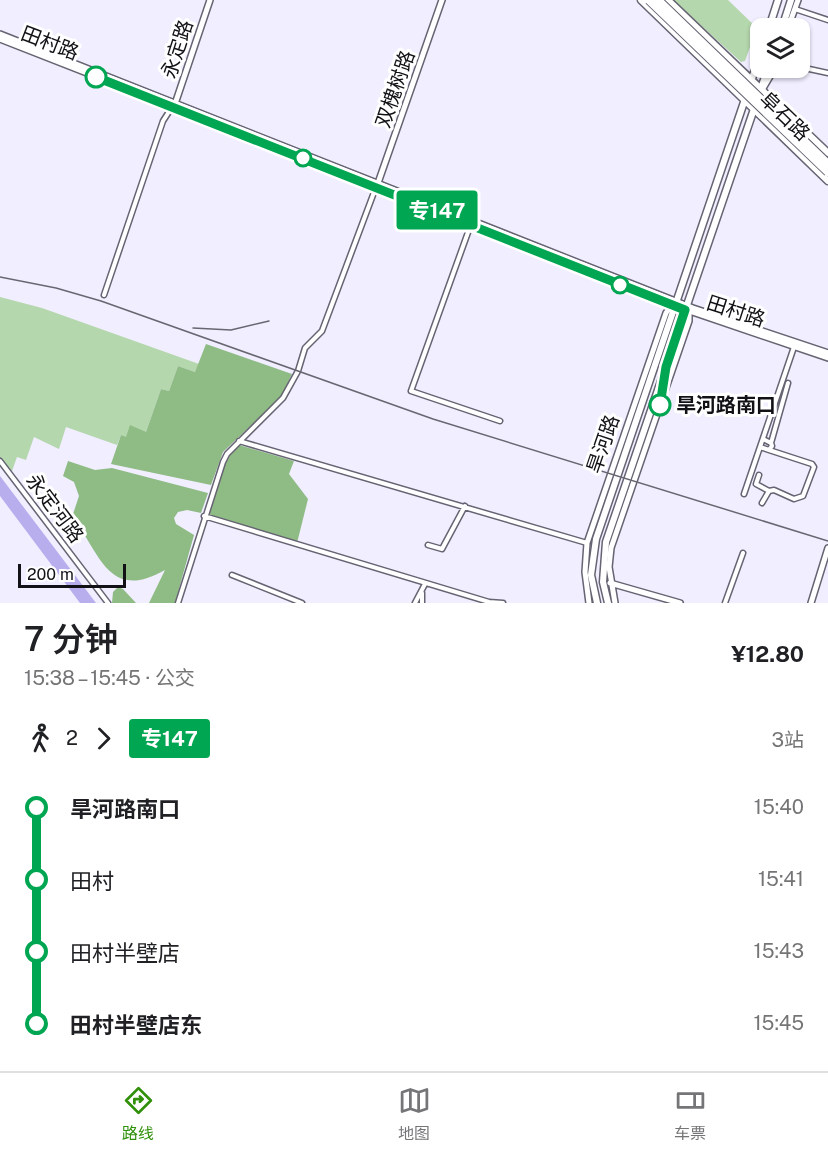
<!DOCTYPE html>
<html lang="zh">
<head>
<meta charset="utf-8">
<style>
  body { margin:0; font-family:"Public Sans","Noto Sans SC",sans-serif; background:#f2f2f2; color:#202124; height:100vh; display:flex; flex-direction:column; font-size:22px; white-space:nowrap }
  * { box-sizing:border-box; margin:0 }
  p { font-size:20px; color:#757577 }
  .icon { flex:none; width:33px; height:33px; fill:none; stroke:currentColor; stroke-width:2; stroke-linecap:round; stroke-linejoin:round }
  .map { position:relative; height:603px; overflow:hidden }
  .drawer { display:flex; flex-direction:column; background:#fff; flex:1 }
  .drawer>* { flex:none }
  .badge { padding:0 12px; border-radius:4px; font-size:21px; line-height:39px }
  .tools { position:absolute; left:750px; top:18px; display:grid; gap:12px }
  .tools a { display:grid; place-items:center; width:60px; height:60px; border-radius:12px; background:#fff; box-shadow:0 2px 4px #0004; font-size:30px }
  .scale { position:absolute; left:18px; bottom:15px; width:108px; box-sizing:border-box; padding-left:6px; border:3px solid #121116; border-top:0; font-size:16px; line-height:21px; white-space:nowrap; color:#121116; -webkit-text-stroke:4px #fff; paint-order:stroke }
  .map>.badge { position:absolute; translate:-50% -50%; box-shadow:0 0 0 3px #fff }
  .legs { display:flex; align-items:center; gap:9px; height:66px; padding:0 24px; font-size:20px }
  .legs p { margin-inline-start:auto }
  .headline { display:flex; align-items:center; justify-content:space-between; height:102px; padding:0 24px }
  h1 { font-size:33px; font-weight:600; line-height:45px }
  ul { padding:0 24px; list-style:none }
  li { display:flex; align-items:center; gap:21px; height:72px; font-size:22px }
  li i { display:grid; place-items:center; width:9px; height:100%; margin:0 8px; background:currentColor }
  li i::after { content:''; width:15px; height:15px; margin:-8px; border:4px solid; border-radius:50%; background:#fff }
  li p { margin-inline-start:auto }
  li:first-child i { background:linear-gradient(#0000 50%,currentColor 0) }
  li:last-child i { background:linear-gradient(currentColor 50%,#0000 0) }
  .dock { display:flex; justify-content:space-around; align-items:center; height:84px; border-top:2px solid #e0e0e0; background:#fff; font-size:16px; color:#757577 }
  .dock a { display:grid; justify-items:center; gap:3px }
  .dock .on { color:#30900a }
  .map>svg:first-child { display:block }
  .green { fill:#b5d7ad }
  .forest { fill:#8fbb85 }
  .water { fill:#b9aeed }
  .lines { fill:none; stroke-linecap:round; stroke-linejoin:round }
  .street-casing { stroke:#666372; stroke-width:7 }
  .secondary-casing { stroke:#666372; stroke-width:8 }
  .primary-casing { stroke:#666372; stroke-width:9 }
  .street { stroke:#fff; stroke-width:4 }
  .secondary { stroke:#fff; stroke-width:5 }
  .primary { stroke:#fff; stroke-width:6 }
  .rail { stroke:#686771; stroke-width:1.5 }
  .highway-bridge-casing { stroke:#666372; stroke-width:10; stroke-linecap:butt }
  .highway-bridge { stroke:#fff; stroke-width:8 }
  .line-1-casing { stroke:#fff; stroke-width:14 }
  .line-1 { stroke:#00a651; stroke-width:9 }
  .stop-1-dot { fill:#fff; stroke:#00a651; stroke-width:3 }
  .labels { text-anchor:middle; stroke-width:6; stroke-linejoin:round; paint-order:stroke }
  .street-label { font-size:20px; fill:#121116; stroke:#fff }
  .stop-label { font-size:20px; font-weight:bold; fill:#121116; stroke:#fff; text-anchor:start }
</style>
</head>
<body>
<div class="map">
<svg width="828" height="603" viewBox="0 0 828 603">
  <rect width="100%" height="100%" fill="#f0eeff"/>
  <!-- green -->
  <path class="green" d="M673,0h55l29,28 -12,33 -4,1z
    M0,297l42,11 157,56 -4,8 -17,-6 -9,25 -8,-2 -15,43 -20,6 -5,-3 -4,10 -51,-18 -7,22 -25,-12 -8,23 -9,-3 -6,17 -11,-15z"/>
  <!-- forest -->
  <path class="forest" d="M206,344l86,30 -11,23 -58,55 -12,33 -100,-21 10,-29 5,2 4,-12 16,7 15,-43 8,2 9,-25 17,6z
    M239,445l55,16 -5,13 19,25 -11,44 -89,-28 19,-56z
    M68,461l27,9 17,-2 96,25 -7,20 -14,-3 -9,2 -4,6 2,6 18,11 -19,68h-26l16,-33c-58,33 -65,-19 -93,-53l7,-21 -5,-14 -11,-6z
    M118,587l5,2 13,14h-24l1,-11z"/>
  <!-- water -->
  <path class="water" d="M0,476l96,127h-16l-80,-107z"/>
  <g class="lines">
    <defs>
      <path id="street" d="M795,9l33,11
        M800,67l28,6
        M471,224l-60,167 89,30
        M104,295l59,-174 9,-14
        M239,441l348,102
        M771,443l17,-60
        M760,447l9,3 3,-4 -1,-3 -8,-4
        M0,461l108,142
        M759,475l-3,9 13,7
        M744,494l50,-147
        M762,503l7,-12 5,-1 20,9 9,-3 11,-29 -2,-3 -43,-14
        M204,516l285,86 14,1
        M428,545l14,4 23,-43
        M232,575l70,28
        M178,603l45,-141 4,-8 56,-56 15,-27 7,-23 17,-17 54,-144
        M415,603l10,-19
        M422,603v-10
        M725,603l18,-50"/>
      <path id="secondary" d="M788,28l10,-28
        M0,34l693,274 135,45
        M0,39l427,167 236,96 165,56
        M762,90l13,-22
        M175,104l35,-104
        M378,183l64,-183
        M610,583l70,20
        M589,603l-4,-31 2,-29 79,-230 7,-9
        M615,603l-6,-36 2,-19 78,-227v-11
        M811,603l17,-55"/>
      <path id="primary" d="M641,0l187,181
        M668,0l160,153
        M769,28l9,-28
        M782,28l9,-28
        M761,68v4l5,1
        M597,603l-6,-28 5,-36 164,-484
        M608,603l-5,-21 3,-40 162,-474"/>
    </defs>
    <!-- street casing -->
    <use href="#street" class="street-casing"/>
    <!-- secondary casing -->
    <use href="#secondary" class="secondary-casing"/>
    <!-- primary casing -->
    <use href="#primary" class="primary-casing"/>
    <!-- street -->
    <use href="#street" class="street"/>
    <!-- secondary -->
    <use href="#secondary" class="secondary"/>
    <!-- primary -->
    <use href="#primary" class="primary"/>
    <!-- rail -->
    <path class="rail" d="M0,277l56,11 45,13 332,118 395,122
      M193,328l38,2 38,-9"/>
    <defs>
      <path id="highway-bridge" d="M649,0l179,172
        M658,0l170,164"/>
    </defs>
    <!-- highway-bridge casing -->
    <use href="#highway-bridge" class="highway-bridge-casing"/>
    <!-- highway-bridge -->
    <use href="#highway-bridge" class="highway-bridge"/>
  </g>
  <g class="lines">
    <defs>
      <path id="line-1" d="M96,77l589,233 -19,57 -6,38"/>
    </defs>
    <!-- line-1 casing -->
    <use href="#line-1" class="line-1-casing"/>
    <!-- line-1 -->
    <use href="#line-1" class="line-1"/>
  </g>
  <!-- markers -->
  <g class="stop-1-dot">
    <circle cx="96" cy="77" r="10"/>
    <circle cx="303" cy="158" r="8"/>
    <circle cx="620" cy="285" r="8"/>
    <circle cx="660" cy="405" r="10"/>
  </g>
  <g class="labels">
    <!-- street labels -->
    <g class="street-label">
      <text transform="translate(50 43) rotate(21)" y="7">田村路</text>
      <text transform="translate(177 49) rotate(-72)" y="7">永定路</text>
      <text transform="translate(395 89) rotate(-71)" y="7">双槐树路</text>
      <text transform="translate(785 116) rotate(44)" y="7">阜石路</text>
      <text transform="translate(736 311) rotate(18)" y="7">田村路</text>
      <text transform="translate(603 444) rotate(-71)" y="7">旱河路</text>
      <text transform="translate(55 508) rotate(53)" y="7">永定河路</text>
    </g>
    <!-- stop labels -->
    <g class="stop-label">
      <text x="676" y="412">旱河路南口</text>
    </g>
  </g>
</svg>
<div class="tools">
<a><svg class="icon" aria-label="layers" viewBox="0 0 24 24"><path d="M12 4l9 5-9 5-9-5zM3 14l9 5 9-5"/></svg></a>
</div>
<div class="scale">200 m</div>
<b class="badge" style="left:437px;top:210px;background:#00a651;color:#fff">专147</b>
</div>
<section class="drawer">
<div class="headline"><div><h1>7 分钟</h1><p>15:38 – 15:45 · 公交</p></div><b>¥12.80</b></div>
<div class="legs"><svg class="icon" aria-label="walk" viewBox="0 0 24 24"><circle cx="13" cy="4" r="2"/><path d="M13 8l-2 6 4 7M11 14l-3 7M7 12l3-4h3l4 4"/></svg>2<svg class="icon" aria-label="forward" viewBox="0 0 24 24"><path d="M9 5l7 7-7 7"/></svg><b class="badge" style="background:#00a651;color:#fff">专147</b><p>3站</p></div>
<ul>
<li><i style="color:#00a651"></i><b>旱河路南口</b><p>15:40</p></li>
<li><i style="color:#00a651"></i><span>田村</span><p>15:41</p></li>
<li><i style="color:#00a651"></i><span>田村半壁店</span><p>15:43</p></li>
<li><i style="color:#00a651"></i><b>田村半壁店东</b><p>15:45</p></li>
</ul>
</section>
<nav class="dock">
<a class="on"><svg class="icon" aria-label="directions" viewBox="0 0 24 24"><path d="M12 3l9 9-9 9-9-9zM9 14v-3h6M13 9l2 2-2 2"/></svg>路线</a>
<a><svg class="icon" aria-label="map" viewBox="0 0 24 24"><path d="M3 6l6-2 6 2 6-2v14l-6 2-6-2-6 2zM9 4v14M15 6v14"/></svg>地图</a>
<a><svg class="icon" aria-label="tickets" viewBox="0 0 24 24"><path d="M3 7h18v10H3zM15 7v10"/></svg>车票</a>
</nav>
</body>
</html>
